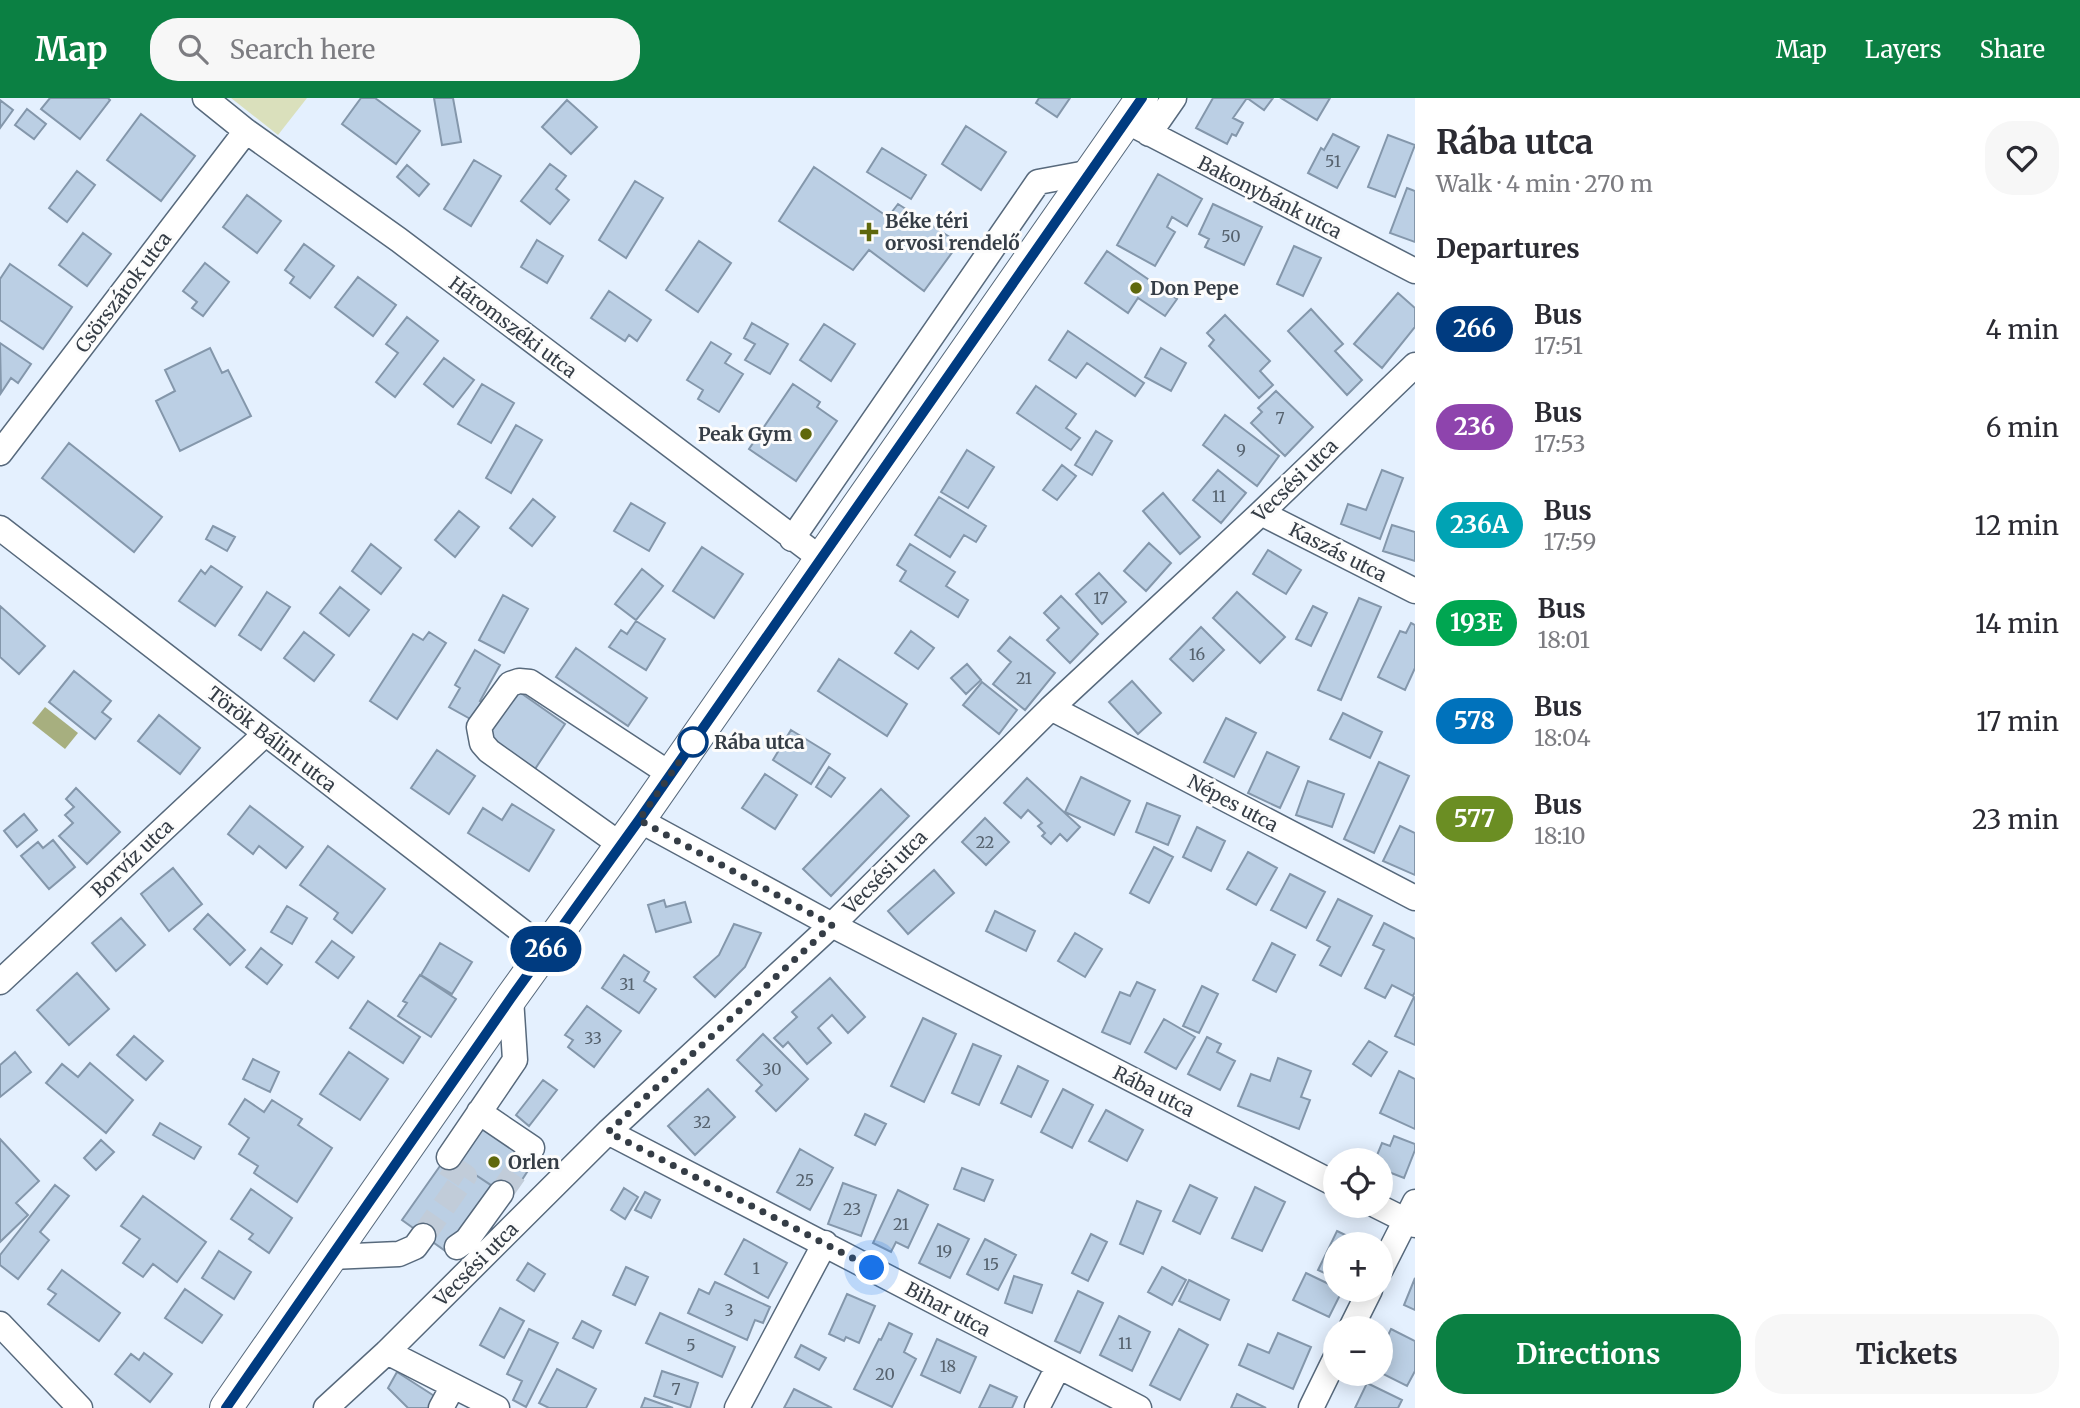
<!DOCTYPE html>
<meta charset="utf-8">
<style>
:root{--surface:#fff;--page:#f7f7f7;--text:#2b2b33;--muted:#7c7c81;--accent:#0b8043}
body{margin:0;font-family:Merriweather,serif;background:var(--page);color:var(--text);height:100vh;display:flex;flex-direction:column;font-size:26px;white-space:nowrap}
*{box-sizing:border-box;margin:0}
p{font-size:23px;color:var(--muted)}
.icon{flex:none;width:38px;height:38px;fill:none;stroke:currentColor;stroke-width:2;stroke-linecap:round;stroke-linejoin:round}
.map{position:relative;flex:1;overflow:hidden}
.panel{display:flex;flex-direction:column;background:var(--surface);width:665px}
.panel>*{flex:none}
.badge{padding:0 14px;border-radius:23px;font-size:24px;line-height:46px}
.buttons{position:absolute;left:1323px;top:1050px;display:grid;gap:14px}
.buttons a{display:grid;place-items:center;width:70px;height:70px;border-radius:50%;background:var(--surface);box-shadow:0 4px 18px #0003;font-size:35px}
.you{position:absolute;width:35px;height:35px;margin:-18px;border:5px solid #fff;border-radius:50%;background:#1a73e8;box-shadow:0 0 0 10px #1a73e833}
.map>.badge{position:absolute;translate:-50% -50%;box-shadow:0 0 0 4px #fff}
h2{padding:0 21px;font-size:26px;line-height:63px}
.round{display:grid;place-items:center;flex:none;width:74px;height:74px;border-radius:28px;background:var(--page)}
.headline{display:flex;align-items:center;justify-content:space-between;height:119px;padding:0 21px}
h1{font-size:33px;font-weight:700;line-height:52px}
.cta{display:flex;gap:14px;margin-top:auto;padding:14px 21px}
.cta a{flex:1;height:80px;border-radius:28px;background:var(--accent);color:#fff;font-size:28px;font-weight:700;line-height:80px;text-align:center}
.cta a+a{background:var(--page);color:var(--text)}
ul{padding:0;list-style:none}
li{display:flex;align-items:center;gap:21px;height:98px;padding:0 21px}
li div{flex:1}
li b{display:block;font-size:26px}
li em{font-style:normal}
li .badge{min-width:77px;font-weight:700;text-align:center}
header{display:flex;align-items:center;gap:42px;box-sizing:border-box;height:98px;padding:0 35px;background:var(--accent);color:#fff}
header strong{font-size:33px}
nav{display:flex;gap:38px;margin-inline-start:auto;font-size:24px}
.search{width:490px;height:63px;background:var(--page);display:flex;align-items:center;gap:18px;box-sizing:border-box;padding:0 24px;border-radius:28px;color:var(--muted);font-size:26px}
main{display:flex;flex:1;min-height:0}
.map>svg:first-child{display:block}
.green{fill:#dae0bc}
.water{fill:#a7af7f}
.building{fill:#bbcfe4;stroke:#8497ab;stroke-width:2}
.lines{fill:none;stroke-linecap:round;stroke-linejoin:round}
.minor-tunnel{stroke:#c1ccd9;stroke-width:24;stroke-dasharray:24 12;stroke-linecap:butt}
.minor-casing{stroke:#57697c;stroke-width:27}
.major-casing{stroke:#57697c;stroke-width:34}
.minor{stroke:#fff;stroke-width:24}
.major{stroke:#fff;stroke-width:32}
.line-casing{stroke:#fff;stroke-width:16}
.line{stroke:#003b80;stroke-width:10}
.walk{stroke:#353d46;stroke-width:7;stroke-dasharray:0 12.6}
.poi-dot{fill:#5f680c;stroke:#fcfcfc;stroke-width:2.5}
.stop-dot{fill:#fff;stroke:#003b80;stroke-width:3.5}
.labels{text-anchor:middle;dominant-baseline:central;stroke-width:6;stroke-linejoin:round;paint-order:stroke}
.number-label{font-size:16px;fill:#56626e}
.street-label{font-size:19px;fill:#353d46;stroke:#fcfcfc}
.poi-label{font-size:19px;font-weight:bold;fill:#353d46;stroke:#fcfcfc;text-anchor:start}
.stop-label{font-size:19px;font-weight:bold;fill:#353d46;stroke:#fcfcfc;text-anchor:start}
</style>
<header>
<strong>Map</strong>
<div class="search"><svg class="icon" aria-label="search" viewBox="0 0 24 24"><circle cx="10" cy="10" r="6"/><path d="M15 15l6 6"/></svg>Search here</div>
<nav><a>Map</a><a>Layers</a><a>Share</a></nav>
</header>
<main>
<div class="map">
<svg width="1415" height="1310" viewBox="0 0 1415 1310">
<rect width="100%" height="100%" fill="#e4f0fe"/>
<path class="green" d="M231,0H307L278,37Z"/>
<path class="water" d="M45,609L78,635L65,651L32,625Z"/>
<path class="building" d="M50,0H108L110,2L80,41L41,11Z
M361,0H375L420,33L396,66L342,26Z
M434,0H453L461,44L442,47Z
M1039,0H1070L1057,19L1036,5Z
M1213,0H1273L1264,12L1247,0L1233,20L1243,25L1236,38L1232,36L1227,46L1196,30Z
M1281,0H1330L1317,22Z
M0,2L13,12L0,30Z
M567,2L597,29L571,56L542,29Z
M27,11L46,26L34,41L15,27Z
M141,16L195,58L161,103L107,62Z
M966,28L1006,54L981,92L942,66Z
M1333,36L1359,49L1337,90L1308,75L1321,50L1324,52Z
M1388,37L1415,47L1395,99L1368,89Z
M882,50L926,77L911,101L867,74Z
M474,62L501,78L471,128L444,111Z
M550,66L566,78L556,91L569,102L550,126L521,103Z
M407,67L429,86L419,98L397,79Z
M814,69L888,119L898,106L959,145L924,193L869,152L853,172L779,123Z
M77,73L95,87L67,124L49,110Z
M1158,76L1202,101L1187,128L1172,119L1167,129L1175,134L1155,168L1117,147Z
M635,83L663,100L626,160L599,142Z
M1407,90L1415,93V144L1390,135Z
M247,97L281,123L257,155L223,129Z
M1213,106L1262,129L1244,167L1205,149L1209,141L1199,136Z
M83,135L111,156L87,188L59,167Z
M537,142L563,158L547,185L521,169Z
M699,143L731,165L698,214L666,192Z
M304,146L334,168L310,200L290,185L294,179L285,172Z
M1294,148L1321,160L1303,198L1277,186Z
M1107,153L1177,201L1165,218L1138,200L1128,215L1085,185Z
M205,165L229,184L203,218L192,210L197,204L183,193Z
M10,166L72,209L43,251L0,222V181Z
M358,179L396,207L373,238L335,209Z
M609,193L651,222L637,243L629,237L625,243L591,220Z
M1398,195L1415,210V229L1382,270L1354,246Z
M1311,211L1343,246L1335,253L1362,282L1347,297L1288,233Z
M1225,217L1270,263L1260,273L1273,287L1259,300L1209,248L1214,242L1207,235Z
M407,219L438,243L395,299L376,284L398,255L386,246Z
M752,225L788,246L770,276L745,262L755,246L744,240Z
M824,226L855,246L831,283L800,262Z
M1068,233L1144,285L1135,298L1087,265L1076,280L1049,262Z
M711,244L731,256L725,265L743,276L719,314L698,301L703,292L687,282Z
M0,245L31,266L18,285L11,280L1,295Z
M210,250L222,275L228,272L251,318L180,353L156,303L175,293L165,272Z
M1161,250L1186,265L1171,293L1145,279Z
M444,260L474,282L453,309L424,286Z
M482,286L514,305L491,345L458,326Z
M793,286L820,304L817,309L837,323L796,383L749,351Z
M1036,288L1076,316L1066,330L1080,340L1071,352L1017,315Z
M1276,293L1313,329L1285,358L1251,325L1262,314L1258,310Z
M1225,317L1279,358L1257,388L1203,347Z
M516,327L542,342L511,395L486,380Z
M1096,333L1112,343L1092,377L1075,367Z
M69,345L162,419L134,454L42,380Z
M967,352L994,369L968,410L941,394Z
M1062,367L1076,378L1057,402L1043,392Z
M1218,372L1246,395L1221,425L1193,402Z
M1382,372L1403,380L1380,441L1341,426L1348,406L1366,412Z
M1163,395L1200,439L1180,456L1143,413Z
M939,399L986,428L976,444L964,437L950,459L915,437Z
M533,401L555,419L532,448L510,430Z
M631,405L665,425L649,453L614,433Z
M459,413L479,429L455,459L435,442Z
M1392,427L1415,434V463L1383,453Z
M213,428L235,439L227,453L206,441Z
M1149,445L1171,465L1146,493L1124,473Z
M371,446L401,470L381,496L352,473Z
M910,446L955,474L946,488L968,502L958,519L900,483L906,473L897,467Z
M702,449L743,476L714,520L673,493Z
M1268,452L1301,472L1286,496L1253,476Z
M211,468L242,489L215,528L179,503L201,472L205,476Z
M642,471L663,488L636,522L615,506Z
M1099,475L1126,504L1102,526L1076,496Z
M340,489L369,512L349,538L320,515Z
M267,494L290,509L261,552L239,537Z
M1237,494L1285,539L1260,565L1213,520Z
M503,497L528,511L504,555L479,542Z
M1061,498L1098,536L1070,565L1047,542L1059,530L1044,515Z
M1359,500L1381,509L1341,602L1318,592Z
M0,508L45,548L19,576L0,559Z
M1313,508L1327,515L1311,548L1296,541Z
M636,523L665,541L646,572L609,549L621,532L627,536Z
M1411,525L1415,527V570L1405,592L1378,579L1400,533L1406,535Z
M1201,529L1224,552L1193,583L1170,561Z
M911,533L934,550L918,571L895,555Z
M304,534L334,557L314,583L284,560Z
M429,534L446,545L397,621L370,603L413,536L423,542Z
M1010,539L1055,575L1025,612L993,586L1011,564L998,553Z
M576,550L647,600L628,628L556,579Z
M475,552L500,567L480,603L484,605L474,623L449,609L460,590L455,587Z
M839,561L907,606L887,638L818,593Z
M967,566L981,582L966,596L951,580Z
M74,573L111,603L102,614L111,621L95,641L49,604Z
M1132,583L1161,615L1138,636L1109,604Z
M982,584L1017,612L999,636L963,607Z
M518,593L565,626L533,674L485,642Z
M1343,615L1382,634L1370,660L1330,641Z
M159,617L200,650L180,676L138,643Z
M1226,620L1256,635L1234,679L1204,664Z
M791,632L830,656L811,686L773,662Z
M437,652L475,678L449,716L411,690Z
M1267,654L1299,669L1280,710L1248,695Z
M1379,664L1409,678L1374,755L1344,741Z
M829,669L845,680L831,699L816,689Z
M765,676L797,697L775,731L742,710Z
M1081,679L1130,703L1114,737L1065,714Z
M1027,680L1080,729L1067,743L1060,736L1051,746L1042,738L1045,735L1038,728L1042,725L1028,712L1021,720L1004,705Z
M1308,683L1344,696L1332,729L1296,717Z
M76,690L120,734L87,766L59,738L73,725L65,717L74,709L66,701Z
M881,691L909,718L831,798L803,771Z
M1147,705L1180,718L1168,747L1136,734Z
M512,706L554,732L529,773L468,735L483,710L502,722Z
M250,708L303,749L286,770L259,748L253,756L228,736Z
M24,716L37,732L17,749L4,733Z
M985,720L1009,744L986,767L962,744Z
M1400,728L1415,735V777L1383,763Z
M1197,729L1225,743L1211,773L1183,759Z
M53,742L75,769L49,791L21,758L38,744L43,750Z
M328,748L385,791L352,835L334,821L338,815L300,787Z
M1154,749L1173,759L1149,805L1130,795Z
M1248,754L1277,770L1256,807L1227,791Z
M173,770L202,806L169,833L141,796Z
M934,772L954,795L908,836L888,813Z
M1290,776L1325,794L1306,830L1271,812Z
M1338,801L1372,818L1341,878L1320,867L1330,849L1317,842Z
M664,802L666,809L685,804L691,824L656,834L648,807Z
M287,808L307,820L292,846L271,834Z
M995,813L1035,833L1026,853L986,833Z
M208,816L245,852L230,867L194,831Z
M121,820L145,847L116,873L92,845Z
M1384,825L1415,841V894L1413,898L1392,887L1385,900L1365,890L1384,852L1373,847Z
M734,826L761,835L745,869L715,899L694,879L719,857Z
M1075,835L1102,851L1085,879L1058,863Z
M332,843L354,859L338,880L316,864Z
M440,845L472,864L452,896L421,877Z
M1272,845L1295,857L1276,894L1253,882Z
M261,850L282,867L267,886L246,869Z
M624,857L649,874L644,883L656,891L639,915L602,890Z
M77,875L109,911L69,947L37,912Z
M420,877L456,901L431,939L398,918L407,905L403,903Z
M830,880L865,919L848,935L832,917L818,930L831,945L807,966L788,944L783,949L774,940L797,919L792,914Z
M1137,884L1155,892L1130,946L1102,934L1120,894L1130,898Z
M1202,888L1218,896L1199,935L1183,928Z
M1414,899L1415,900V947L1395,938Z
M368,903L420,939L403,965L350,930Z
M587,908L621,933L594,969L568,949L573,942L565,937Z
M923,920L956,936L924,1004L891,988Z
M1164,921L1195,939L1176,971L1145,954Z
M763,936L808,981L776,1013L756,993L762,987L737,962Z
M134,938L163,963L146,982L117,957Z
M1207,939L1221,946L1217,954L1235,963L1220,992L1188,976Z
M1369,943L1387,954L1371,978L1353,966Z
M973,946L1001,958L979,1007L952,995Z
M15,954L31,974L0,999V967Z
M349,954L388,981L360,1022L320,996Z
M1278,960L1311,973L1301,999L1310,1002L1299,1031L1238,1008L1251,976L1270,983Z
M253,961L279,974L270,994L243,981Z
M90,965L133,1002L106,1035L46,985L62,966L78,979Z
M1018,968L1048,983L1031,1019L1001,1005Z
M1399,973L1415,981V1031L1380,1015Z
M543,982L557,992L529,1028L516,1017Z
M708,991L735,1019L695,1057L668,1028Z
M1063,991L1093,1007L1072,1050L1041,1034Z
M245,1001L264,1014L272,1002L302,1021L298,1027L332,1050L297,1104L254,1075L258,1068L239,1056L249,1040L229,1026Z
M1106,1012L1143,1032L1127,1063L1089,1043Z
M865,1016L886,1026L875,1047L855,1037Z
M160,1025L201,1049L194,1061L153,1037Z
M479,1028L533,1065L510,1100L455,1063Z
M1394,1038L1415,1046V1052L1404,1080L1381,1071V1062H1375L1382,1045L1390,1048Z
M0,1041L39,1083L16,1105L28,1117L0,1144Z
M101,1042L114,1054L96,1072L84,1060Z
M800,1051L833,1070L810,1112L777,1094Z
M447,1058L497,1091L451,1157L402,1122Z
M962,1070L993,1082L984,1103L954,1091Z
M843,1085L876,1097L861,1138L828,1126Z
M55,1087L69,1098L40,1134L49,1142L18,1181L0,1167V1157Z
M1190,1087L1217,1100L1200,1136L1173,1123Z
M1255,1089L1285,1104L1262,1153L1232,1140Z
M624,1090L638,1099L625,1121L611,1112Z
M251,1091L292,1120L269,1155L249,1141L253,1136L231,1121Z
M898,1092L928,1107L908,1150L896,1144L891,1154L873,1145Z
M645,1094L660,1102L651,1120L635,1112Z
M143,1098L206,1144L177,1184L153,1166L143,1179L123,1165L140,1141L121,1128Z
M1137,1103L1161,1113L1143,1156L1120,1146Z
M938,1126L969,1141L950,1180L919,1165Z
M1337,1133L1364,1146H1335V1180L1318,1172Z
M1091,1136L1107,1144L1088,1183L1072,1175Z
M744,1141L787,1165L768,1200L725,1176Z
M985,1141L1016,1157L998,1192L967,1176Z
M219,1153L251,1174L234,1201L202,1180Z
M528,1165L545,1176L534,1193L517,1182Z
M626,1169L648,1179L635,1207L613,1197Z
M1162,1169L1186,1182L1172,1207L1148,1194Z
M62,1172L120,1215L99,1243L48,1206L56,1196L48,1191Z
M1306,1175L1335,1189V1192L1342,1193L1329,1219L1293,1202Z
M1014,1178L1042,1187L1032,1215L1005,1205Z
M1415,1180V1212L1404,1207Z
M1189,1182L1229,1202L1220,1222L1179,1203Z
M715,1184L770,1209L763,1225L755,1222L747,1242L688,1215L699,1191L709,1196Z
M185,1191L222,1217L202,1245L165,1220Z
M1078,1193L1103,1205L1080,1255L1055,1243Z
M847,1196L875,1208L859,1245L846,1239L844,1243L829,1236Z
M500,1210L524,1223L504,1260L480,1247Z
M660,1215L735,1249L722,1279L646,1245Z
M1119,1218L1150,1234L1132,1273L1100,1257Z
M582,1223L601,1233L593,1250L573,1240Z
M889,1225L912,1236L904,1254L916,1261L892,1309L854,1291L879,1241L881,1242Z
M529,1231L558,1245L526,1309L513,1302L522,1283L507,1276Z
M1179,1231L1208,1247L1180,1302L1150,1287Z
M1391,1231L1415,1243V1273L1407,1288L1381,1275V1252Z
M1278,1235L1311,1249L1293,1291L1239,1267L1248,1246L1269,1255Z
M937,1241L976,1259L960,1295L921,1277Z
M801,1247L826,1260L819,1272L795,1259Z
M144,1255L172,1276L150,1304L115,1276L131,1256L139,1262Z
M557,1271L596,1291L586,1310H549L539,1305Z
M662,1273L698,1285L690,1310L654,1298Z
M397,1274L439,1301L434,1310H408L388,1290Z
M1367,1285L1402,1302L1398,1310H1355Z
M990,1287L1017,1299L1012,1310H979Z
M794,1291L832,1310H784Z
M1237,1296L1266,1310H1231Z
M645,1300L673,1310H641Z"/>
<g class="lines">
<path class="minor-tunnel" d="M501,1095L526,1059
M423,1138L465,1078L445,1065L449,1059"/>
<g class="minor-casing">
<path id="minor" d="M205,0L246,33L399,142L820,460
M1126,23L1415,173
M1149,36L1174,0
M0,355L246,33
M1261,415L1415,493
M0,430L546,852
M792,441L1038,84L1092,74
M1051,610L1415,800
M639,722L832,827L1335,1086
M621,747L489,653L482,645L479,629L510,586L519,583L530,584L670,676
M0,884L265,636
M479,1014L532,1050L526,1059
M608,1034L1139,1310
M449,1059L515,962L511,900
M1377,1108L1415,1127
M457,1149L467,1142L501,1095
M331,1159L399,1156L415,1149L423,1138
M1381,1171L1415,1104
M0,1226L80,1310
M1351,1230L1370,1192
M387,1254L497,1310
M326,1310L387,1254L608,1034L832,827L1051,610L1261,415L1415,267
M441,1310L453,1288
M737,1310L825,1145
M1037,1310L1058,1269
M1311,1310L1335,1261"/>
</g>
<g class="major-casing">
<path id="major" d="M226,1310L511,900L639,722L1142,0"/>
</g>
<use href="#minor" class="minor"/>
<use href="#major" class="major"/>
</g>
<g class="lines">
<g class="line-casing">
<path id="line" d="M226,1310L511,900L639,722L1142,0"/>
</g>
<use href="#line" class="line"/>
<path class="walk" d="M693,644L639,722L832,827L608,1034L872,1170"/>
</g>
<g class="poi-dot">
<path d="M865.5 123.5h7v7h7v7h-7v7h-7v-7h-7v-7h7z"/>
<circle cx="1136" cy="190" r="7"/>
<circle cx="806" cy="336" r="7"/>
<circle cx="494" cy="1064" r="7"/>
</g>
<circle class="stop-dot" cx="693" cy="644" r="14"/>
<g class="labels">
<g class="number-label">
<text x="1333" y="63">51</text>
<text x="1231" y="138">50</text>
<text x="1280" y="320">7</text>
<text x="1241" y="352">9</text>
<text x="1219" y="398">11</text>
<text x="1101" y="500">17</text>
<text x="1197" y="556">16</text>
<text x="1024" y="580">21</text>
<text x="985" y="744">22</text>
<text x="627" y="886">31</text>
<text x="593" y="940">33</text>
<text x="772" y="971">30</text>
<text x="702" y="1024">32</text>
<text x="805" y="1082">25</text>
<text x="852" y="1111">23</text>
<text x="901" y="1126">21</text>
<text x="944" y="1153">19</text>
<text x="991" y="1166">15</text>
<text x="756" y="1170">1</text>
<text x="729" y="1212">3</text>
<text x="1125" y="1245">11</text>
<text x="691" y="1247">5</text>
<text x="948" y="1268">18</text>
<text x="885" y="1276">20</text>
<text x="676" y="1291">7</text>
</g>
<g class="street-label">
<text transform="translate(1270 99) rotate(27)">Bakonybánk utca</text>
<text transform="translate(123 194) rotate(-53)">Csörszárok utca</text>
<text transform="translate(513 229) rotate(37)">Háromszéki utca</text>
<text transform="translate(1295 382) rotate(-44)">Vecsési utca</text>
<text transform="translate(1338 454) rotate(27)">Kaszás utca</text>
<text transform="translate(272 641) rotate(38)">Török Bálint utca</text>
<text transform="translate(1233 705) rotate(28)">Népes utca</text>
<text transform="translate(132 760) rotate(-43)">Borvíz utca</text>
<text transform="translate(885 774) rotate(-45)">Vecsési utca</text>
<text transform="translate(1154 993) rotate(27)">Rába utca</text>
<text transform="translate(476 1166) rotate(-45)">Vecsési utca</text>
<text transform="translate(948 1211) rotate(28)">Bihar utca</text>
</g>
<g class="poi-label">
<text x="885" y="123">Béke téri<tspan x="885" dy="22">orvosi rendelő</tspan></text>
<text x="1150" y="190">Don Pepe</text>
<text x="792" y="336" text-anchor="end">Peak Gym</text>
<text x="508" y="1064">Orlen</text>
</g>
<g class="stop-label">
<text x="714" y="644">Rába utca</text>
</g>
</g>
</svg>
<div class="buttons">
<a><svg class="icon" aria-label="locate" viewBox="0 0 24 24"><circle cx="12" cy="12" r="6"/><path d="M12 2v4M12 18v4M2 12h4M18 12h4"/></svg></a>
<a>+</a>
<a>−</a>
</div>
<div class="you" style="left:872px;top:1170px"></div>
<b class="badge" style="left:546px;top:851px;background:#003b80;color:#fff">266</b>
</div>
<section class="panel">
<div class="headline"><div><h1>Rába utca</h1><p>Walk · 4 min · 270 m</p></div><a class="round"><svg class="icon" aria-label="heart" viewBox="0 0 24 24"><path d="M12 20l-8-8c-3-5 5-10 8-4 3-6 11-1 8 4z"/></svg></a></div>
<h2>Departures</h2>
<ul>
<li><span class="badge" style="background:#003b80;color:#fff">266</span><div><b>Bus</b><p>17:51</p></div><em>4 min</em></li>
<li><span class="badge" style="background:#8e44ad;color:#fff">236</span><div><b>Bus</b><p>17:53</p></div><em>6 min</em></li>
<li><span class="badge" style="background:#00a3b4;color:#fff">236A</span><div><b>Bus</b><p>17:59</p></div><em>12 min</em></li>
<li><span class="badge" style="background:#00a651;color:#fff">193E</span><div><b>Bus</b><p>18:01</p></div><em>14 min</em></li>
<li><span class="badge" style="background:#0072bc;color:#fff">578</span><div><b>Bus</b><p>18:04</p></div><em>17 min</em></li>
<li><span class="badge" style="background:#6b8e23;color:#fff">577</span><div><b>Bus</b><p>18:10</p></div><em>23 min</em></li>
</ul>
<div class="cta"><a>Directions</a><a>Tickets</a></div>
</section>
</main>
